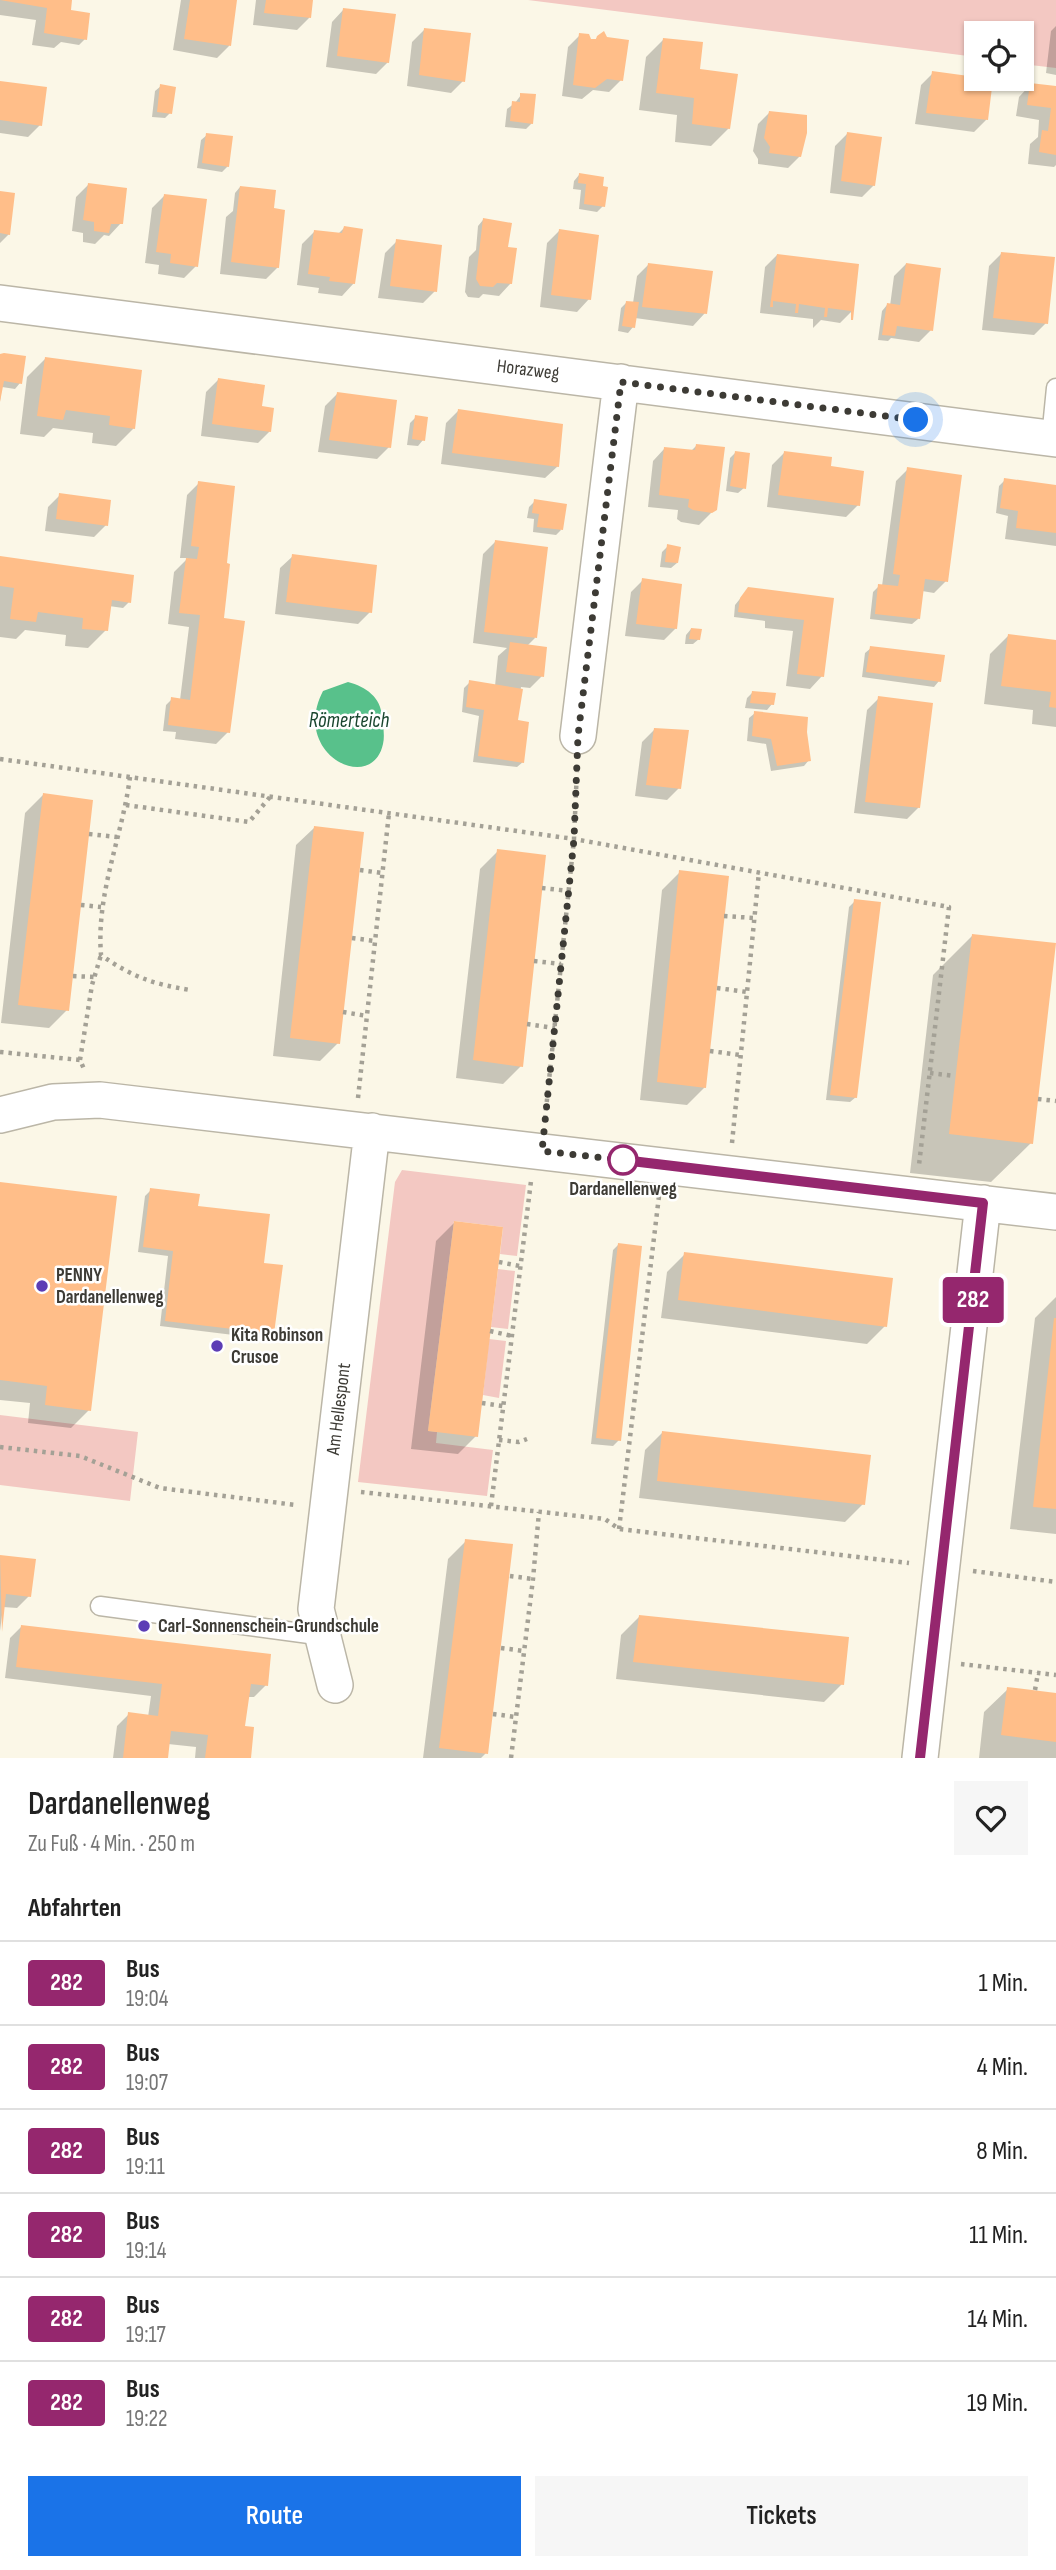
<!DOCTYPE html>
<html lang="de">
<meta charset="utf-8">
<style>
:root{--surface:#fff;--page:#f6f6f6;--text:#222;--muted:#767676;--line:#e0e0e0;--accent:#1a73e8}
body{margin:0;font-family:"Sofia Sans Condensed",sans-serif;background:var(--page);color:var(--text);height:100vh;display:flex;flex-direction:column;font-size:26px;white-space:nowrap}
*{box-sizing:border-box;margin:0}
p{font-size:23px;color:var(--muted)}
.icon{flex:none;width:38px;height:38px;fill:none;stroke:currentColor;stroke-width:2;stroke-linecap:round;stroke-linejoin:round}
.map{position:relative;height:1758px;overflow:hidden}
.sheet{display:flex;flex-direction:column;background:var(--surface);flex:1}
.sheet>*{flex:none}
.badge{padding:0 14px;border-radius:5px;font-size:24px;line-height:46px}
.controls{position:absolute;left:964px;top:21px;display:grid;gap:14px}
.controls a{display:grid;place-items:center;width:70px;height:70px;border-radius:0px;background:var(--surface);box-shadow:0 2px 5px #0004;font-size:35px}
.you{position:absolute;width:35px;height:35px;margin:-18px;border:5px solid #fff;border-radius:50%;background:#1a73e8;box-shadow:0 0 0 10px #1a73e833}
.map>.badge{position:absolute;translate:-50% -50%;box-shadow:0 0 0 4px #fff}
h2{padding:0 28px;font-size:26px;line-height:63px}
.round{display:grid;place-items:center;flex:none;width:74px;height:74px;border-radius:0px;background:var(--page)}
.head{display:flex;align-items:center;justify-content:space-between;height:119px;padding:0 28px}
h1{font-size:33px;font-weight:600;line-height:52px}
.primary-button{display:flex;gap:14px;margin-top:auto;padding:14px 28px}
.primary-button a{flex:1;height:80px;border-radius:0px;background:var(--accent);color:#fff;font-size:28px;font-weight:600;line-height:80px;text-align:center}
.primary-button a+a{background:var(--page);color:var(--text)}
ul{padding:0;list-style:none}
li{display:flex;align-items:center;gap:21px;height:84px;padding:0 28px;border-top:2px solid var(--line)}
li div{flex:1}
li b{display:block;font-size:26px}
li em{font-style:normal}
li .badge{min-width:77px;font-weight:700;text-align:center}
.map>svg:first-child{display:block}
.green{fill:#f3c8c2}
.water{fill:#58c18b}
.shadow{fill:#0003}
.building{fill:#ffbe89}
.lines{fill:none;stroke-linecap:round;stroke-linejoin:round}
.lane-casing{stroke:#bbb6a7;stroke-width:21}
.street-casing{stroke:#bbb6a7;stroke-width:38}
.path{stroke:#a4a196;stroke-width:4.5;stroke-dasharray:3.5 5;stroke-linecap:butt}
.lane{stroke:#fff;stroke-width:18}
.street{stroke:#fff;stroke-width:35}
.line-casing{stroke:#fff;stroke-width:16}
.line{stroke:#95276e;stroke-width:10}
.walk{stroke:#3d3b35;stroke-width:7;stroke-dasharray:0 12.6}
.stop-dot{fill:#fff;stroke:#95276e;stroke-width:3.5}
.poi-dot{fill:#5c3db5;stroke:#fff;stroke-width:2.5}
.labels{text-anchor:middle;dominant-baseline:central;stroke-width:5;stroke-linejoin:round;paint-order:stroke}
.street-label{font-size:19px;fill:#3d3b35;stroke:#fff}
.stop-label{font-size:19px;font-weight:bold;fill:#3d3b35;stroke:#fff}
.poi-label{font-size:19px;font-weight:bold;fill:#3d3b35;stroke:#fff;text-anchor:start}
.water-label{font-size:21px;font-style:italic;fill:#1a462f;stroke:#fff}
</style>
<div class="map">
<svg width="1056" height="1758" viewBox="0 0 1056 1758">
<rect width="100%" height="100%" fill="#fbf7e7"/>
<path class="green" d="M528,0H1056V68L1022,64V33H976V57Z
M402,1170L526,1185L517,1256L500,1254L503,1227L454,1221L428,1431L437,1432L436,1443L493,1450L487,1496L358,1482L395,1182Z
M498,1269L515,1271L508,1329L491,1327Z
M489,1339L506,1341L499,1398L483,1395Z
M0,1415L138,1432L130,1501L0,1485Z"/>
<path class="water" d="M348,682C366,687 381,697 382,717C383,725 385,736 383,744C372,795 290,754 323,691Z"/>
<path class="shadow" d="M0,0H71L69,12L85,39L79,45L61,42L54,48L32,45L36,20L0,15Z
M181,0H235L229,46L217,58L173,50Z
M256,0H311L309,18L297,30L253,25Z
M344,9L388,62L376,74L326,67L332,22Z
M1056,26V75L1046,73L1051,31Z
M424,30L463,81L451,93L407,86L412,42Z
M580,35L590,40L594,41L598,37L621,80L609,92L593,90L582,99L562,96L568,47Z
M664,39L698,71L729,128L711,146L675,142L677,115L639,110L646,57Z
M933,73L991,80L986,120L974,132L915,124L921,85Z
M0,83L40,125L28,137L0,133Z
M1031,84L1056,88V165L1054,167L1028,164L1030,144L1038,137L1039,120L1016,116L1019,97Z
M161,86L170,113L165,118L152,117L155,91Z
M521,95L532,123L526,129L505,127L507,109L515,103Z
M770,112L800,156L788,168L758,164V159L753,151L758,124Z
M847,134L874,185L862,197L830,193L835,146Z
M207,135L228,166L222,172L197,168L201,140Z
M579,175L603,206L597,212L579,209L581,190L573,189L574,181Z
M88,185L121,223L109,236L104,235L95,244L83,242V233L72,231L76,197Z
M240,187L272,207L278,267L266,279L220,274L226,217L233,211L235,193Z
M0,193L9,234L0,243Z
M164,196L196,266L184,278L158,274L159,265L145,263L152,208Z
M483,220L506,248L511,283L499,296L483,294L479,298L468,297L465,292L469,257L476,250L478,226Z
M344,228L354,283L342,296L318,293L319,288L297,285L302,244L314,232L338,234Z
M559,231L589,299L577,312L540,307L547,243Z
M397,241L435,291L423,303L378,298L385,253Z
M1001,254L1046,323L1034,335L982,330L989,266Z
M777,255L852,311L840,323L821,320L813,328V319L760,313L765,267Z
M649,264L705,313L693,326L635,318L633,327L628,333L618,331L621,308L626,303H633L637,276Z
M906,264L931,330L919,342L891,338L888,341L878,340L882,311L887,305L890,306L894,276Z
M0,356L20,383L15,389L2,387L0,401Z
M45,359L134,428L116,446L92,443L93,433L53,428L44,437L20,434L27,377Z
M218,380L260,407L270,431L258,443L201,436L206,392Z
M337,394L389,447L377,459L318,452L325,406Z
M458,411L558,466L545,478L441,464L446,423Z
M416,417L423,440L418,446L407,445L410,423Z
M697,445L715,509L699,525L681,522L677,519L678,510L648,507L653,461L665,448L691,451Z
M735,453L744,488L738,493L726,491L730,458Z
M784,453L829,468L858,505L846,517L767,507L772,465Z
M908,469L946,581L934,593L922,591L918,619L912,624L870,619L873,592L879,586H882L896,481Z
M1005,480L1056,487V546L1005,539L1008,516L996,513L999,486Z
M199,483L225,565L222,620L228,732L216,744L175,739L176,732L163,731L166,705L172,699L180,700L189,627L168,624L174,572L188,558H180L187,495Z
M60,495L106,525L94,537L45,531L48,507Z
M535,501L561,530L556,535L533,532L534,519L527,518L529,507Z
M495,542L535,638L527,646L542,676L530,688L521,687L516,722L523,762L517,767L473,762L479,716L462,712L464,688L470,682L495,686L498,656L507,648L473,643L483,554Z
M668,546L677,563L671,568L660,567L662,552Z
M293,556L370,612L358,624L275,614L280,568Z
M0,558L129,602L123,608L109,606L106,630L88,648L65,646L66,635L25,630L16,639L0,637Z
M643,580L676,628L664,640L625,636L631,592Z
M743,595L832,599L822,676L810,689L786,686L793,631L765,628V621L734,617L735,605Z
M691,629L699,639L693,644H685L686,635Z
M1008,636L1056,642V727L1032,724L1033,710L984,704L990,654Z
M871,648L939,681L934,687L862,677L865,653Z
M752,693L772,704L767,710L745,708L747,698Z
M879,698L919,807L907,819L854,813L867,710Z
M755,713L805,732L809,760L804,766L771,771L766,744L747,741L749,718Z
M654,730L679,788L667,800L635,796L642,742Z
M43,795L67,1010L49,1028L1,1023L25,813Z
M314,828L338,1043L320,1061L273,1056L296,845Z
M498,851L521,1066L503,1084L456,1078L480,869Z
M680,872L705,1087L687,1105L640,1100L662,890Z
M855,901L856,1097L850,1102L826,1100L849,907Z
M972,936L1031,1143L991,1182L910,1173L933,975Z
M0,1184L89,1410L71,1428L28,1423L30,1403L0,1400Z
M151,1190L196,1207L273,1333L267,1339L160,1326L168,1256L138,1252L145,1196Z
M454,1223L476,1436L458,1454L411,1449L436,1241Z
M618,1245L619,1440L613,1446L591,1444L613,1250Z
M685,1254L885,1326L867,1344L661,1318L667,1272Z
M1056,1297V1534L1010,1529L1035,1318Z
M663,1432L863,1504L845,1522L639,1498L645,1450Z
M466,1541L486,1753L481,1758H423L448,1559Z
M0,1556L34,1560L29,1596L17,1608L3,1607L0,1631Z
M639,1617L842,1684L824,1702L616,1679L621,1635Z
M22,1626L266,1685L254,1697H247L244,1728L252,1729L249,1758H195L196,1747L168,1744L166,1758H113L117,1726L129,1714L148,1717L151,1696L5,1678L10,1638Z
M1008,1689L1056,1695V1758H979L984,1712Z"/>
<path class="building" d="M0,0H72L71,10L90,13L87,40L44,33L47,8Z
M190,0H237L231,46L184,39Z
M266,0H313L311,18L264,13Z
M343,8L396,14L389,63L337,56Z
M424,28L471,33L465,82L419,75Z
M604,31L607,37L629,40L623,81L607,79L595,88L573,85L579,33L589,34L591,39H596L597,36Z
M663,38L703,42L700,69L738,74L730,129L692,124L694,98L656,93Z
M932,71L976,77V79H993L988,120L926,113Z
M0,81L47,87L42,126L0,120Z
M1030,83L1056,86V155L1039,152L1042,130L1048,131L1051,108L1027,105Z
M160,84L176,87L172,114L157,112Z
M520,93L536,94L533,124L510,121L512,101L520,102Z
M769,111L807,115V133L801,157L769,153L770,147L764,138Z
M847,132L882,137L875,186L841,181Z
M206,133L233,136L229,167L202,163Z
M579,173L604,177L603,186L608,187L605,207L584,204L586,184L578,183Z
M88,183L127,188L123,224H111L109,233L94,231V222L83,220Z
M240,186L276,190L274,208L285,210L279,268L231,262Z
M0,191L15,193L10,235L0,233Z
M164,194L207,199L198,267L170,263L171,254L156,252Z
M483,218L512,223L508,247L517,248L512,284L497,283L493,287L480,286L476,279Z
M344,226L363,229L355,284L329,281L330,277L308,274L314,230L342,233Z
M559,229L599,235L591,300L551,295Z
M396,239L442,245L437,292L390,286Z
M1001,252L1055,257L1048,324L993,318Z
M777,254L859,264L853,320H851V311L828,308L827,317H824L825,308L799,304L798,313H795L796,304L773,301V307H770Z
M648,263L713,271L707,314L642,307Z
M906,263L941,268L933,331L897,326L895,336L882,335L887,303L900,305Z
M626,301L639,302L635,328L622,326Z
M4,353L26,356L22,384L4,381L0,402V354Z
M45,357L142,370L135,429L109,425L110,416L66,410L63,420L37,416Z
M218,378L265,385L262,406L274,408L271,432L212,424Z
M337,392L397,400L391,448L329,440Z
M458,409L563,424L559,467L452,453Z
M415,415L428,417L425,441L412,439Z
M696,444L725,447L718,502L717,510L712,513L693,510L688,507L689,499L659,495L664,447L695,450Z
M735,451L750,453L746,489L730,486Z
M784,451L832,457L831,466L864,471L860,506L778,495Z
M907,467L962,475L948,582L925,579L920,619L875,614L878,584L898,586L900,575L893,574Z
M1004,478L1056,485V533L1016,528L1018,511L1000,508Z
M198,481L235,486L227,563L230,564L224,618L245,621L230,733L168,725L171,697L190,700L200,615L179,613L186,558L197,559L199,547L191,546Z
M59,493L111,500L108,526L56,519Z
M534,499L567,504L563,530L537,527L539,514L532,513Z
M495,540L548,547L537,638L484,632Z
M667,544L681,547L678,563L665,562Z
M292,554L377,565L372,613L286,602Z
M0,556L134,575L131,603L112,600L108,631L82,629L83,618L38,612L36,622L10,619L14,588L0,586Z
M642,578L682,584L677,629L636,624Z
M748,587L834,598L824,677L797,674L804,620L738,612L740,598Z
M691,628L702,629L700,640L689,639Z
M1008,634L1056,640V708L1049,707L1051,692L1001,686Z
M510,642L547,647L544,677L506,672Z
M870,646L945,655L941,682L866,672Z
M469,680L523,689L518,720L529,722L524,763L478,756L484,710L466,707Z
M752,691L776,693L774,705L750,703Z
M878,696L933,703L920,808L865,802Z
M754,711L808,717L807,732L811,761L777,766L771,739L752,736Z
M654,728L689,730L681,789L646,785Z
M43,793L93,800L69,1011L18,1005Z
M314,826L364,832L340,1044L290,1038Z
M497,849L546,855L523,1067L473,1060Z
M679,870L729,876L706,1088L657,1082Z
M854,899L881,902L857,1098L830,1095Z
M972,934L1056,943L1033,1144L949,1134Z
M0,1182L117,1196L91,1411L45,1405L47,1386L0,1380Z
M150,1188L200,1194L198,1206L270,1214L264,1263L283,1265L274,1334L165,1321L173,1251L143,1247Z
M454,1221L503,1227L478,1437L428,1431Z
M618,1243L642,1246L621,1441L596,1438Z
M684,1252L893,1278L887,1327L678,1300Z
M1054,1318H1056V1509L1033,1507Z
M662,1431L871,1455L865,1505L657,1481Z
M465,1539L513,1544L488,1754L439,1748Z
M0,1555L36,1559L31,1597L6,1594L2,1632Z
M639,1615L849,1637L844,1685L633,1662Z
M21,1625L271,1654L268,1686L251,1684L245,1726L254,1727L251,1758H205L208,1735L171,1731L168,1758H123L128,1712L158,1716L162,1684L16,1667Z
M1007,1687L1056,1693V1742L1001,1735Z"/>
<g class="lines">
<g class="lane-casing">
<path id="lane" d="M1051,438L1056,388
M100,1606L324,1636"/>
</g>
<g class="street-casing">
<path id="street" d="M0,303L1056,439
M578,736L621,382
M0,1115L53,1102L100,1100L1056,1212
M335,1685L316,1609L372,1131
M920,1758L983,1203"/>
</g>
<path class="path" d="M0,759L574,839L949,907L919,1165
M130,777C122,838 96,893 101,955C132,977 153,984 190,990
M126,805L249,822L270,797
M89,834L117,837
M360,870L382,873
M542,888L569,891
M81,905L101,907
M724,916L754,918
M352,938L375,941
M534,961L561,964
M73,976L94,977
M717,988L747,992
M343,1012L367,1016
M527,1024L555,1028
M710,1051L740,1055
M0,1052L80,1060L84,1069
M80,1060L92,985L101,955
M930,1073L955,1076
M358,1098L389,813
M1038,1099L1056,1101
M545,1119L574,839L577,769
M732,1143L759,872
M499,1262L520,1266
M490,1331L512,1336
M482,1403L503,1406
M499,1440L519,1442L527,1439
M0,1447L80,1456L160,1488L296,1505
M361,1492L605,1519L619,1529L909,1563
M491,1506L531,1181
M619,1529L659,1196
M973,1571L1056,1582
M510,1576L533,1579
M501,1648L524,1651
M961,1664L1056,1675
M1035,1690L1038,1673
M493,1714L516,1717
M511,1758L533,1579L539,1512"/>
<use href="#lane" class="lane"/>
<use href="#street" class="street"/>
</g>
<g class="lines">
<g class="line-casing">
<path id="line" d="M623,1160L983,1203L920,1758"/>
</g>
<use href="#line" class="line"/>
<path class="walk" d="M623,1160L542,1151L574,839L578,736L621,382L916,420"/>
</g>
<circle class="stop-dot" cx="623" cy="1160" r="14"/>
<g class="poi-dot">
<circle cx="42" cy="1286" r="7"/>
<circle cx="217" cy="1346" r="7"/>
<circle cx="144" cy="1626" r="7"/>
</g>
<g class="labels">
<g class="street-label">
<text transform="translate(528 370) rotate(7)">Horazweg</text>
<text transform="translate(339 1409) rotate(-83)">Am Hellespont</text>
</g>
<g class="stop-label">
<text x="623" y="1189">Dardanellenweg</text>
</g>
<g class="poi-label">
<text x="56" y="1275">PENNY<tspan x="56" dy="22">Dardanellenweg</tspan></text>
<text x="231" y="1335">Kita Robinson<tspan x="231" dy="22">Crusoe</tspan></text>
<text x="158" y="1626">Carl-Sonnenschein-Grundschule</text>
</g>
<g class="water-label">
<text x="349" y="720">Römerteich</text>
</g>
</g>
</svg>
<div class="controls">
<a><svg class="icon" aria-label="locate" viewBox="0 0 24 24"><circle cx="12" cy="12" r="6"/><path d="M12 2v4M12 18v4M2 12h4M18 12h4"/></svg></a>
</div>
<div class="you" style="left:916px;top:420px"></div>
<b class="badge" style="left:973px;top:1300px;background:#95276e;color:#fff">282</b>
</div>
<section class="sheet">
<div class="head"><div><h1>Dardanellenweg</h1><p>Zu Fuß · 4 Min. · 250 m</p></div><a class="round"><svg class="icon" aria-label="heart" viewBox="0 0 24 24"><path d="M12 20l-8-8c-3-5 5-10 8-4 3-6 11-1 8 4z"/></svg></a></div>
<h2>Abfahrten</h2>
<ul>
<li><span class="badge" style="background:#95276e;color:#fff">282</span><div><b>Bus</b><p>19:04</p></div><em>1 Min.</em></li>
<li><span class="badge" style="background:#95276e;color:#fff">282</span><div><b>Bus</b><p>19:07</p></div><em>4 Min.</em></li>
<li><span class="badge" style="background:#95276e;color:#fff">282</span><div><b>Bus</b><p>19:11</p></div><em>8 Min.</em></li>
<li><span class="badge" style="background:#95276e;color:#fff">282</span><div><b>Bus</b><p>19:14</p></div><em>11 Min.</em></li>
<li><span class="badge" style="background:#95276e;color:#fff">282</span><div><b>Bus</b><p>19:17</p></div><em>14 Min.</em></li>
<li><span class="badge" style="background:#95276e;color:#fff">282</span><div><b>Bus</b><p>19:22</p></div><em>19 Min.</em></li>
</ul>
<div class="primary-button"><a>Route</a><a>Tickets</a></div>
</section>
